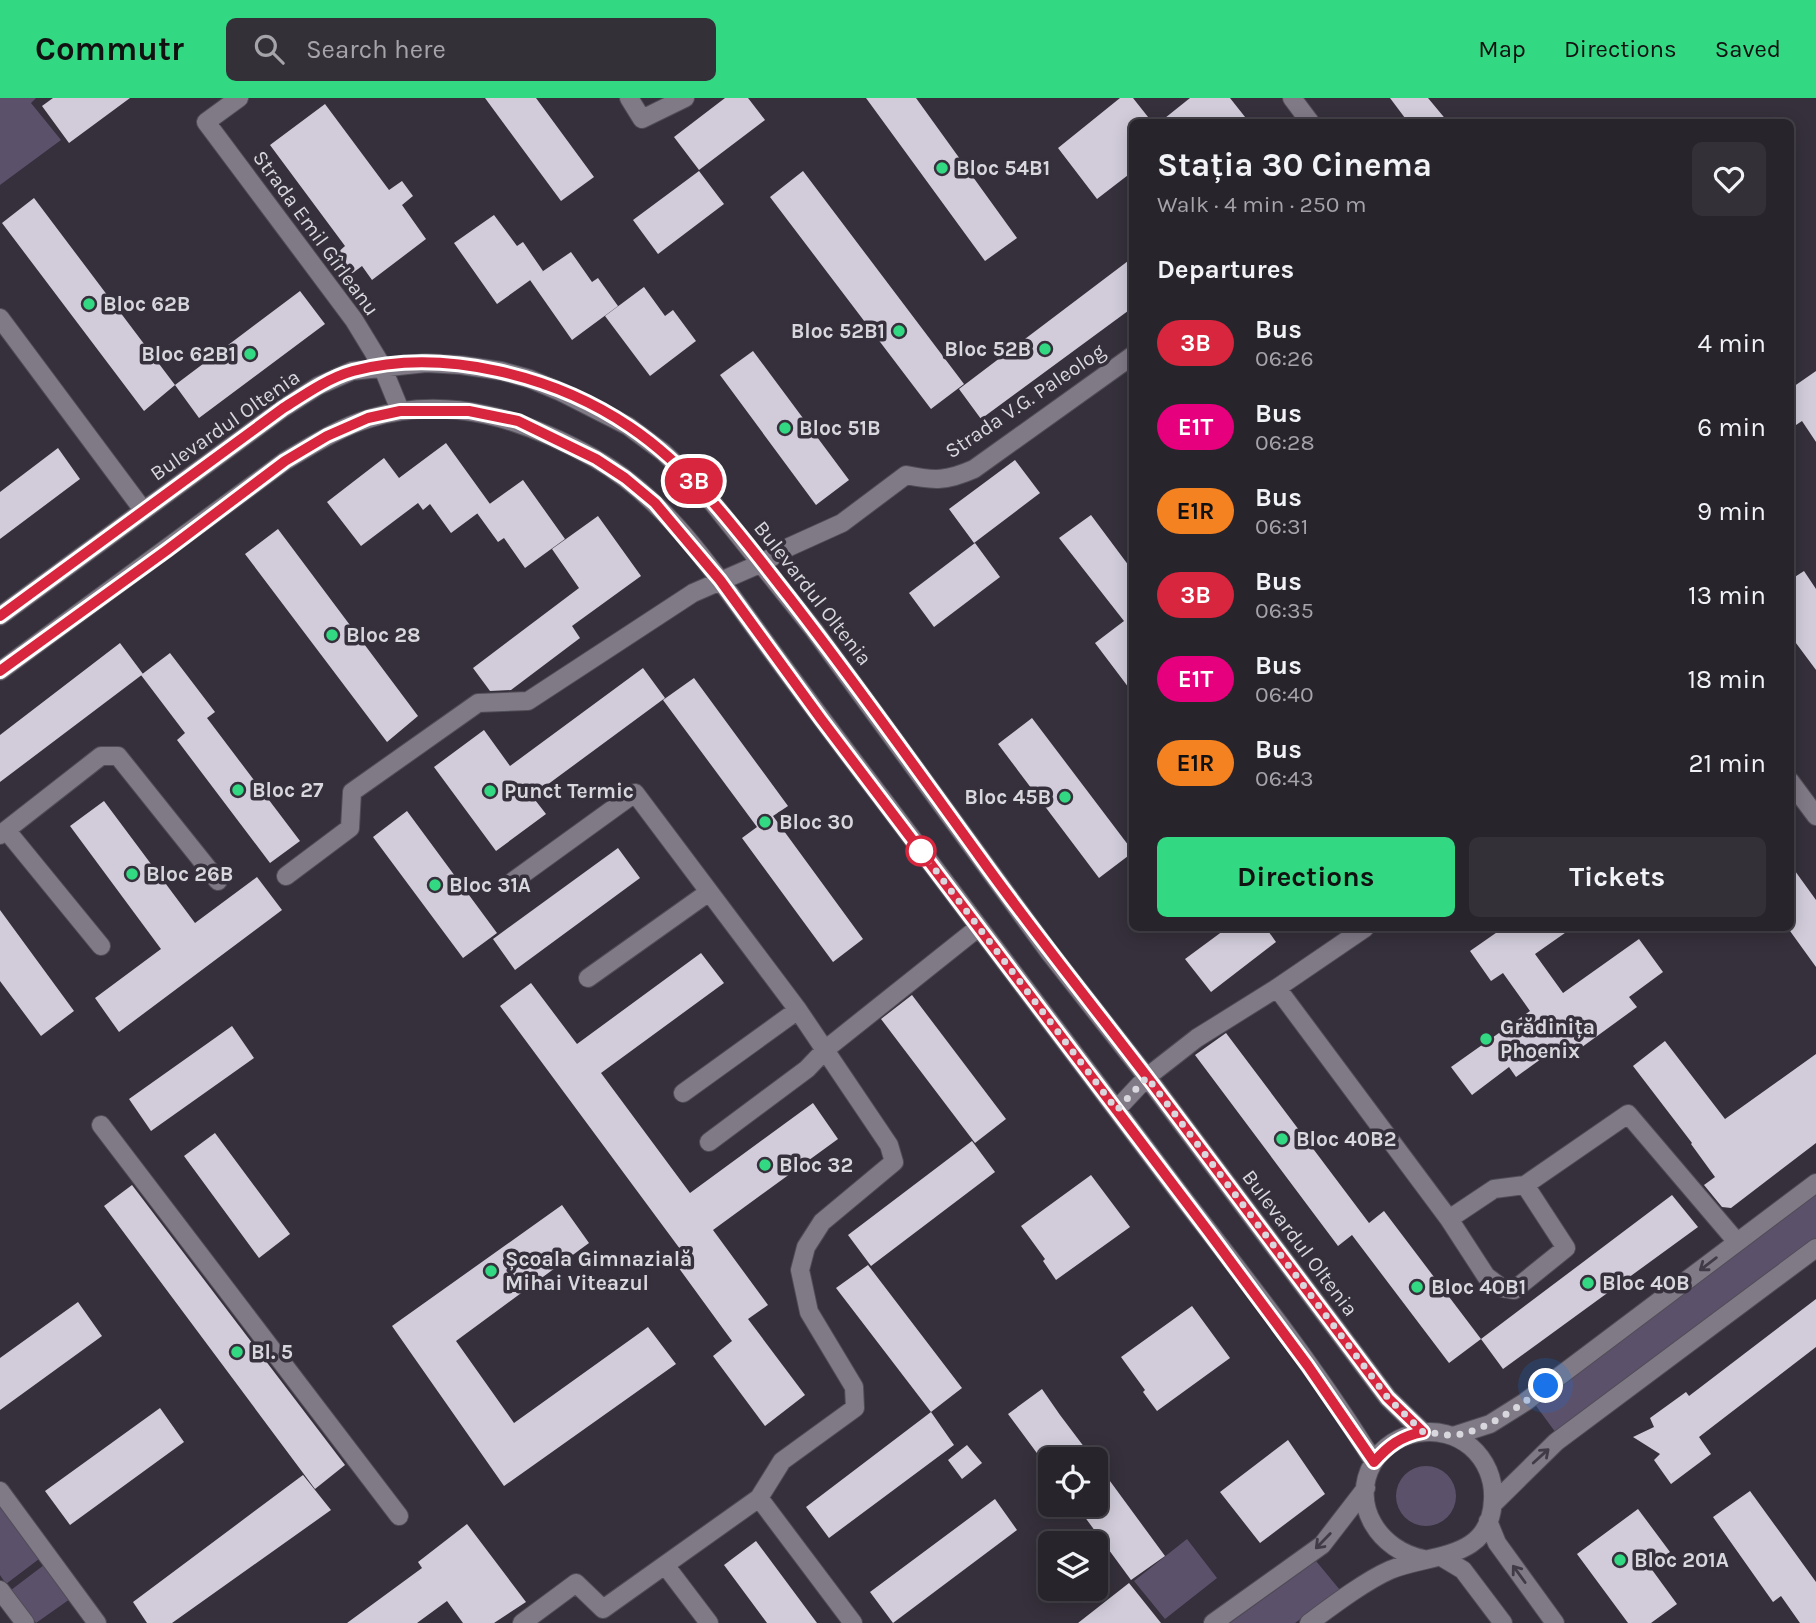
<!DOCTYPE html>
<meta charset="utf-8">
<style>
:root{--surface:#28242c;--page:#343038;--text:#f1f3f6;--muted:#a5a4a9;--line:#444148;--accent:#33d882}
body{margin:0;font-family:Karla,sans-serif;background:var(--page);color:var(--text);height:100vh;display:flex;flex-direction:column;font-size:26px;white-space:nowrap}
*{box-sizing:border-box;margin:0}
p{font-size:23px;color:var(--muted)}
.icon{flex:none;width:38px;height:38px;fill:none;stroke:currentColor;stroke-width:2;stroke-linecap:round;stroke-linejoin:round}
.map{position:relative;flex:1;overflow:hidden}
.sheet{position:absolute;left:1129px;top:21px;width:665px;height:812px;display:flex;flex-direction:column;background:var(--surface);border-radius:10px;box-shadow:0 4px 18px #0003,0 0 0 2px var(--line)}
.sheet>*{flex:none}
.badge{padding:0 14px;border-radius:23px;font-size:24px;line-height:46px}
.fabs{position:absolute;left:1038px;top:1349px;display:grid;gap:14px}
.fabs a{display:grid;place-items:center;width:70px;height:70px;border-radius:10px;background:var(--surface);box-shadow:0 4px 18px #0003,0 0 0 2px var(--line);font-size:35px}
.you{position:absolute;width:35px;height:35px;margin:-18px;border:5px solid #fff;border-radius:50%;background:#1a73e8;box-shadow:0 0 0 10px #1a73e833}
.map>.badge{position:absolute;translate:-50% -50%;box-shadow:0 0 0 4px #fff}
h2{padding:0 28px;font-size:26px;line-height:63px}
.round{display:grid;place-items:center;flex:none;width:74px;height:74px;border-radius:10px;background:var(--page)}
.overview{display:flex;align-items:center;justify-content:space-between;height:119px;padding:0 28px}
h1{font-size:33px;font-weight:700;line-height:52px}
.action{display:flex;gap:14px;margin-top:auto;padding:14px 28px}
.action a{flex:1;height:80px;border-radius:10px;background:var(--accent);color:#111;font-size:28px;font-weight:700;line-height:80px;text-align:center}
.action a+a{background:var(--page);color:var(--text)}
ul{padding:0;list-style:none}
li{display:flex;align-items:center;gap:21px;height:84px;padding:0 28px}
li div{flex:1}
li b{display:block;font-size:26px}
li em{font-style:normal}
li .badge{min-width:77px;font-weight:700;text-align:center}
header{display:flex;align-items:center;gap:42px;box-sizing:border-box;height:98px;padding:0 35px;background:var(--accent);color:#111}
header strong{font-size:33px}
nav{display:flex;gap:38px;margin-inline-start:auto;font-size:24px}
.search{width:490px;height:63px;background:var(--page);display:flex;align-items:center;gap:18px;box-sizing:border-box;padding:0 24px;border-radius:10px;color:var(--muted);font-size:26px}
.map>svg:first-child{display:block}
.green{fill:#5c516b}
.building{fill:#d2ccda}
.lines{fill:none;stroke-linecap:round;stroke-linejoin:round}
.minor-casing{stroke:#514d57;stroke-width:20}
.minor{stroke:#7f7a86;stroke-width:18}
.oneway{stroke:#403b46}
.line-casing{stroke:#fff;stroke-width:16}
.line{stroke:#d7263d;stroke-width:10}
.walk{stroke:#d9d7de;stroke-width:7;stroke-dasharray:0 12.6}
.poi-dot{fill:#33d882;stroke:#35303b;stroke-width:2.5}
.stop-dot{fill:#fff;stroke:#d7263d;stroke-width:3.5}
.labels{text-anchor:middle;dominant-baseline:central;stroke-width:7;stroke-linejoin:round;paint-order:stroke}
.poi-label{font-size:21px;font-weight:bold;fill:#d9d7de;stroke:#35303b;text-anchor:start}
.street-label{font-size:21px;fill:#d9d7de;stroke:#35303b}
</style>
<header>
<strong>Commutr</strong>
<div class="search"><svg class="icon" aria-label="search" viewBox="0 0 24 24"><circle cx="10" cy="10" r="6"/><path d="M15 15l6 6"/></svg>Search here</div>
<nav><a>Map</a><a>Directions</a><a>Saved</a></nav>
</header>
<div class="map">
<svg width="1816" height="1525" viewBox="0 0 1816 1525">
<rect width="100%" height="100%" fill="#35303b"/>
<path class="green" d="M0,0H36L31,5L61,42L0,87Z
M1816,1093V1142L1556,1335L1531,1301Z
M1396 1398a30 30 0 1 1 60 0a30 30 0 1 1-60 0Z
M0,1409L39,1461L6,1486L0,1477Z
M1187,1441L1217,1480L1165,1521L1134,1483Z
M1316,1463L1340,1492L1295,1525H1230Z
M44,1467L70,1501L36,1525L11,1492Z"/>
<path class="building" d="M53,0H130L69,45L42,8Z
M485,0H536L594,79L561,103Z
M725,0H748L765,22L699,72L674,39Z
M866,0H916L1017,140L985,163Z
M1120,0H1133L1152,24H1132V74L1097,101L1058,50Z
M1190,0H1230L1249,24H1160Z
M1390,0H1428L1448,24H1408Z
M325,6L389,92L402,83L413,98L402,107L426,141L372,182L362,168L350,177L335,157L345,148L270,47Z
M699,73L724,106L658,156L633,122Z
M803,73L964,286L931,311L770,99Z
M34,100L175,287L144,313L2,125Z
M494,117L517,148L523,144L543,173L497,206L454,145Z
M571,154L592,184L598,180L618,208L572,242L530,182Z
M1132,160V210L981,321L959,291Z
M644,189L665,218L673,212L696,243L650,278L605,218Z
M300,193L325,226L199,320L175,287Z
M753,253L849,382L816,407L720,277Z
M1816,273V344L1802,323L1790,331V291Z
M446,345L490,406L451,435L430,406L423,412L418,405L361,448L327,404L384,360L399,380Z
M58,350L80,381L0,441V394Z
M1015,362L1040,395L974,445L949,411Z
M523,382L565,441L525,470L504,440L498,444L477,415Z
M1091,417L1132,472V594L1095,545L1124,523L1059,440Z
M598,418L641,478L572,528L580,540L511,592L490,593L473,570L579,490L552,451Z
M278,431L418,618L387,644L245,456Z
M975,445L1000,479L934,529L909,495Z
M1804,473L1816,491V572L1790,537V482Z
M120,545L143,576L0,684V637Z
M170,555L215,614L207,620L300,743L270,765L177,642L185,635L141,577Z
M643,570L665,600L532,698L546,716L496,753L434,669L484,632L510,668Z
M694,580L788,708L773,718L863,841L833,864L742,740L757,729L663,602Z
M1032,620L1132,752V755L1099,780L998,646Z
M104,703L195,825L257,779L282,812L119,934L95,900L161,851L70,728Z
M407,713L497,835L463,860L373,739Z
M618,750L640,780L515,872L493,841Z
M1790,766L1816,802V869L1790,833Z
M0,812L74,913L41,938L0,883Z
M1227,830H1266L1276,844L1211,894L1185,861Z
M1503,830H1572L1535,856L1563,895L1639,841L1663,874L1629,899L1637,909L1567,960L1559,948L1516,979L1509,969L1472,997L1451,969L1530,913L1503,875L1491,883L1470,853Z
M701,855L724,885L601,975L690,1095L813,1005L838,1041L713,1132L768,1207L748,1221L805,1297L765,1328L713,1258L732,1243L673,1162L683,1155L500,908L531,885L577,946Z
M912,897L1006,1021L975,1045L881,921Z
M232,928L254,960L151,1033L129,1001Z
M1226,935L1369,1125L1384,1113L1481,1241L1449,1265L1352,1137L1338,1148L1195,957Z
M1665,943L1725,1021L1816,956V1045L1731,1110L1722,1109L1704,1087L1715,1079L1691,1046L1692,1045L1633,968Z
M215,1035L290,1136L259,1160L184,1058Z
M972,1043L995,1074L871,1168L848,1137Z
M1091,1077L1130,1129L1056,1182L1043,1163L1045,1161L1021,1128Z
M132,1087L345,1367L315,1391L104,1108Z
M1672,1097L1698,1129L1503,1271L1481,1241Z
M562,1107L589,1145L456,1243L514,1325L648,1229L676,1266L504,1388L392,1228Z
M868,1167L962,1290L931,1314L836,1190Z
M1816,1201V1249L1699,1339L1711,1356L1671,1386L1654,1362L1660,1356L1633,1339L1654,1329L1650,1320L1686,1294L1689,1298Z
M78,1204L102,1238L0,1312V1260Z
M1192,1208L1230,1260L1157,1313L1143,1294L1145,1292L1121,1259Z
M1042,1291L1060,1317L1094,1362H1042L1008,1316Z
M160,1310L184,1344L70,1427L45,1393Z
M931,1314L954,1347L829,1440L806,1409Z
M1288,1342L1325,1396L1260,1445L1220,1394Z
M967,1347L982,1365L962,1381L948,1362Z
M1096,1364L1165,1458L1131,1482L1076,1407H1096Z
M303,1377L331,1412L172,1525H147L133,1504Z
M1750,1393L1816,1484V1525H1800L1781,1498L1773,1504L1713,1419Z
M995,1401L1017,1432L893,1525L870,1494Z
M1638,1411L1670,1454L1650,1469L1677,1506L1651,1525H1628L1577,1456Z
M467,1426L526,1504L494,1525H463L447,1503L417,1525H347L422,1470L418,1464Z
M756,1443L817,1525H767L724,1467Z
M1129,1485L1161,1525H1078Z"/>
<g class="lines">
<g class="minor-casing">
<path id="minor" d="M239,0L206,24L354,222L382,268L400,312
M629,0L642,21L685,0
M1292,0L1310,24
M0,220L143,412
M0,518L282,311L318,288L352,273L426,265L461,267L501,273L530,281L561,294L628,328L663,354L700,389L814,532L1049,854L1147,979L1388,1300L1423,1334
M0,573L285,363C312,347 340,329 371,320C449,296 526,322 594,360C669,402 718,480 768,548C806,600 845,652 884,703C983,834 1082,965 1180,1096C1247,1183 1317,1271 1374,1364
M1790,683L1816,718
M7,733L101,848
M0,737L101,658H118L218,783
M286,778L350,730L352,694L478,605L528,603L693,495L762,465L789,449L842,425L906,377C934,383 947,383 974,371L1132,258
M512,784L635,695L798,912L889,1047L894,1064L822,1124L806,1149L800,1172L809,1214L854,1289L855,1310L782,1363L759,1400L603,1511L576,1485L522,1525
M588,880L709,794
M1277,890L1449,1121L1486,1178L1502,1190L1514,1192L1566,1150L1525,1087
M683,995L798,912
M1117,1011L1147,979L1197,940L1277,890L1365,830
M101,1027L399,1418
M709,1044L807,971L826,951L979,829
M1449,1121L1494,1091L1525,1087L1628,1016L1737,1144
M1453,1338L1490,1326L1525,1304L1816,1085
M0,1393L97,1525
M759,1400L853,1525
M1493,1406L1556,1344L1816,1150
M1488,1423L1497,1445L1555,1525
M1443,1460L1463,1472L1503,1525
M665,1467L709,1525
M0,1492L25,1525
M1213,1525L1322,1447L1366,1390
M1309,1525C1332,1508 1365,1483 1390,1472C1431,1455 1491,1463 1493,1401C1494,1381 1486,1362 1471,1349C1442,1324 1393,1331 1373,1365C1349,1407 1380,1453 1424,1461"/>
</g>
<use href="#minor" class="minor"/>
</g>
<defs><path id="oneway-shaft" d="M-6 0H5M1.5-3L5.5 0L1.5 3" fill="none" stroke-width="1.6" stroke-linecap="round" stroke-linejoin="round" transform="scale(1.75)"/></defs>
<g class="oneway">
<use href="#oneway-shaft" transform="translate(1708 1166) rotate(143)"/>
<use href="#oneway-shaft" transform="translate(1541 1358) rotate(-42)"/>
<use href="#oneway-shaft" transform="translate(1323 1443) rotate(134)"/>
<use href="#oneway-shaft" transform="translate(1519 1476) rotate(-126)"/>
</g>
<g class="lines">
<g class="line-casing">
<path id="line" d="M0,518L282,311C304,297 328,280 353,273C443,249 555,278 630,329C695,373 741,438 789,499C855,584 917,672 980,759C1035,836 1094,909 1151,984C1230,1089 1309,1195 1388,1300L1423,1334C1401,1338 1388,1348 1374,1364L1308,1268L1208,1133L821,621L720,482L655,405L625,380L596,361L518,323L469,313H400L368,320L327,338L285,363L167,452L0,573"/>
</g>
<use href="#line" class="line"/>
<path class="walk" d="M921,753L1117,1012L1147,979L1388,1300L1423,1334C1433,1334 1446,1338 1455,1337C1489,1332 1519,1308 1546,1288"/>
</g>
<g class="poi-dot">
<circle cx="942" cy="70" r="7"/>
<circle cx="89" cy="206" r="7"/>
<circle cx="899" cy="233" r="7"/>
<circle cx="1045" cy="251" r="7"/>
<circle cx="250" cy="256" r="7"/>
<circle cx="785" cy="330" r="7"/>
<circle cx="332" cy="537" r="7"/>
<circle cx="238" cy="692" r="7"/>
<circle cx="490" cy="693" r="7"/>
<circle cx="1065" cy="699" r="7"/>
<circle cx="765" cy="724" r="7"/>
<circle cx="132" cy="776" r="7"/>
<circle cx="435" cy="787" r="7"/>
<circle cx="1486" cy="941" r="7"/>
<circle cx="1282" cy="1041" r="7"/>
<circle cx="765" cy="1067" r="7"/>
<circle cx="491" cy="1173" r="7"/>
<circle cx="1588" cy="1185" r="7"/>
<circle cx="1417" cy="1189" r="7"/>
<circle cx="237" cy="1254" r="7"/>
<circle cx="1620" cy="1462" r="7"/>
</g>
<circle class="stop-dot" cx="921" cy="753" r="14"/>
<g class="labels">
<g class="poi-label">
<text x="956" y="70">Bloc 54B1</text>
<text x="103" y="206">Bloc 62B</text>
<text x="885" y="233" text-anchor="end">Bloc 52B1</text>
<text x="1031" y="251" text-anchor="end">Bloc 52B</text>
<text x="236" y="256" text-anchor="end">Bloc 62B1</text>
<text x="799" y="330">Bloc 51B</text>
<text x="346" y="537">Bloc 28</text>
<text x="252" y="692">Bloc 27</text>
<text x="504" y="693">Punct Termic</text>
<text x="1051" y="699" text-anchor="end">Bloc 45B</text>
<text x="779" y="724">Bloc 30</text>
<text x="146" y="776">Bloc 26B</text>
<text x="449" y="787">Bloc 31A</text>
<text x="1500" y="929">Grădinița<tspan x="1500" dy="24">Phoenix</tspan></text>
<text x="1296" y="1041">Bloc 40B2</text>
<text x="779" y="1067">Bloc 32</text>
<text x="505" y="1161">Școala Gimnazială<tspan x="505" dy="24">Mihai Viteazul</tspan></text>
<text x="1602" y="1185">Bloc 40B</text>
<text x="1431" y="1189">Bloc 40B1</text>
<text x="251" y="1254">Bl. 5</text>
<text x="1634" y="1462">Bloc 201A</text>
</g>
<g class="street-label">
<text transform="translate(316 135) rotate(54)">Strada Emil Gîrleanu</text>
<text transform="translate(1025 303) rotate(-34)">Strada V.G. Paleolog</text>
<text transform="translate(225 327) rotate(-35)">Bulevardul Oltenia</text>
<text transform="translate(813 495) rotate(52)">Bulevardul Oltenia</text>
<text transform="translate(1300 1145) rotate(53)">Bulevardul Oltenia</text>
</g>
</g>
</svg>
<div class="fabs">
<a><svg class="icon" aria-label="locate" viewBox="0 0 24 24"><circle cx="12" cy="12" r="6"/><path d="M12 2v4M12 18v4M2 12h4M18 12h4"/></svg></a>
<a><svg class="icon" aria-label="layers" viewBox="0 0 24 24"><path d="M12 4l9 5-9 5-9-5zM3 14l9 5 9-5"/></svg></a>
</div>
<div class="you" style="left:1546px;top:1288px"></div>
<b class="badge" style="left:694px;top:383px;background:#d7263d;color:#fff">3B</b>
<section class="sheet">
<div class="overview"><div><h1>Stația 30 Cinema</h1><p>Walk · 4 min · 250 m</p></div><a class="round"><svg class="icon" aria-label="heart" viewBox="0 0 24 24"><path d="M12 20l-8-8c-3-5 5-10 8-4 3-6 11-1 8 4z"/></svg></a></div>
<h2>Departures</h2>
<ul>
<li><span class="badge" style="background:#d7263d;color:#fff">3B</span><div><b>Bus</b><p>06:26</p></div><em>4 min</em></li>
<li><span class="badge" style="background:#e6007e;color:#fff">E1T</span><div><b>Bus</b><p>06:28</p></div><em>6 min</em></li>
<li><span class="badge" style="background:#f58220;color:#111">E1R</span><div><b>Bus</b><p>06:31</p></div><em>9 min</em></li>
<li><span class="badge" style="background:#d7263d;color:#fff">3B</span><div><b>Bus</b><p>06:35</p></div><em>13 min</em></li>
<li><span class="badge" style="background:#e6007e;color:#fff">E1T</span><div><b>Bus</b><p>06:40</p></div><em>18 min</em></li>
<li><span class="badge" style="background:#f58220;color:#111">E1R</span><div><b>Bus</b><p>06:43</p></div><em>21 min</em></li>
</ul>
<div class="action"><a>Directions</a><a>Tickets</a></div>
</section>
</div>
